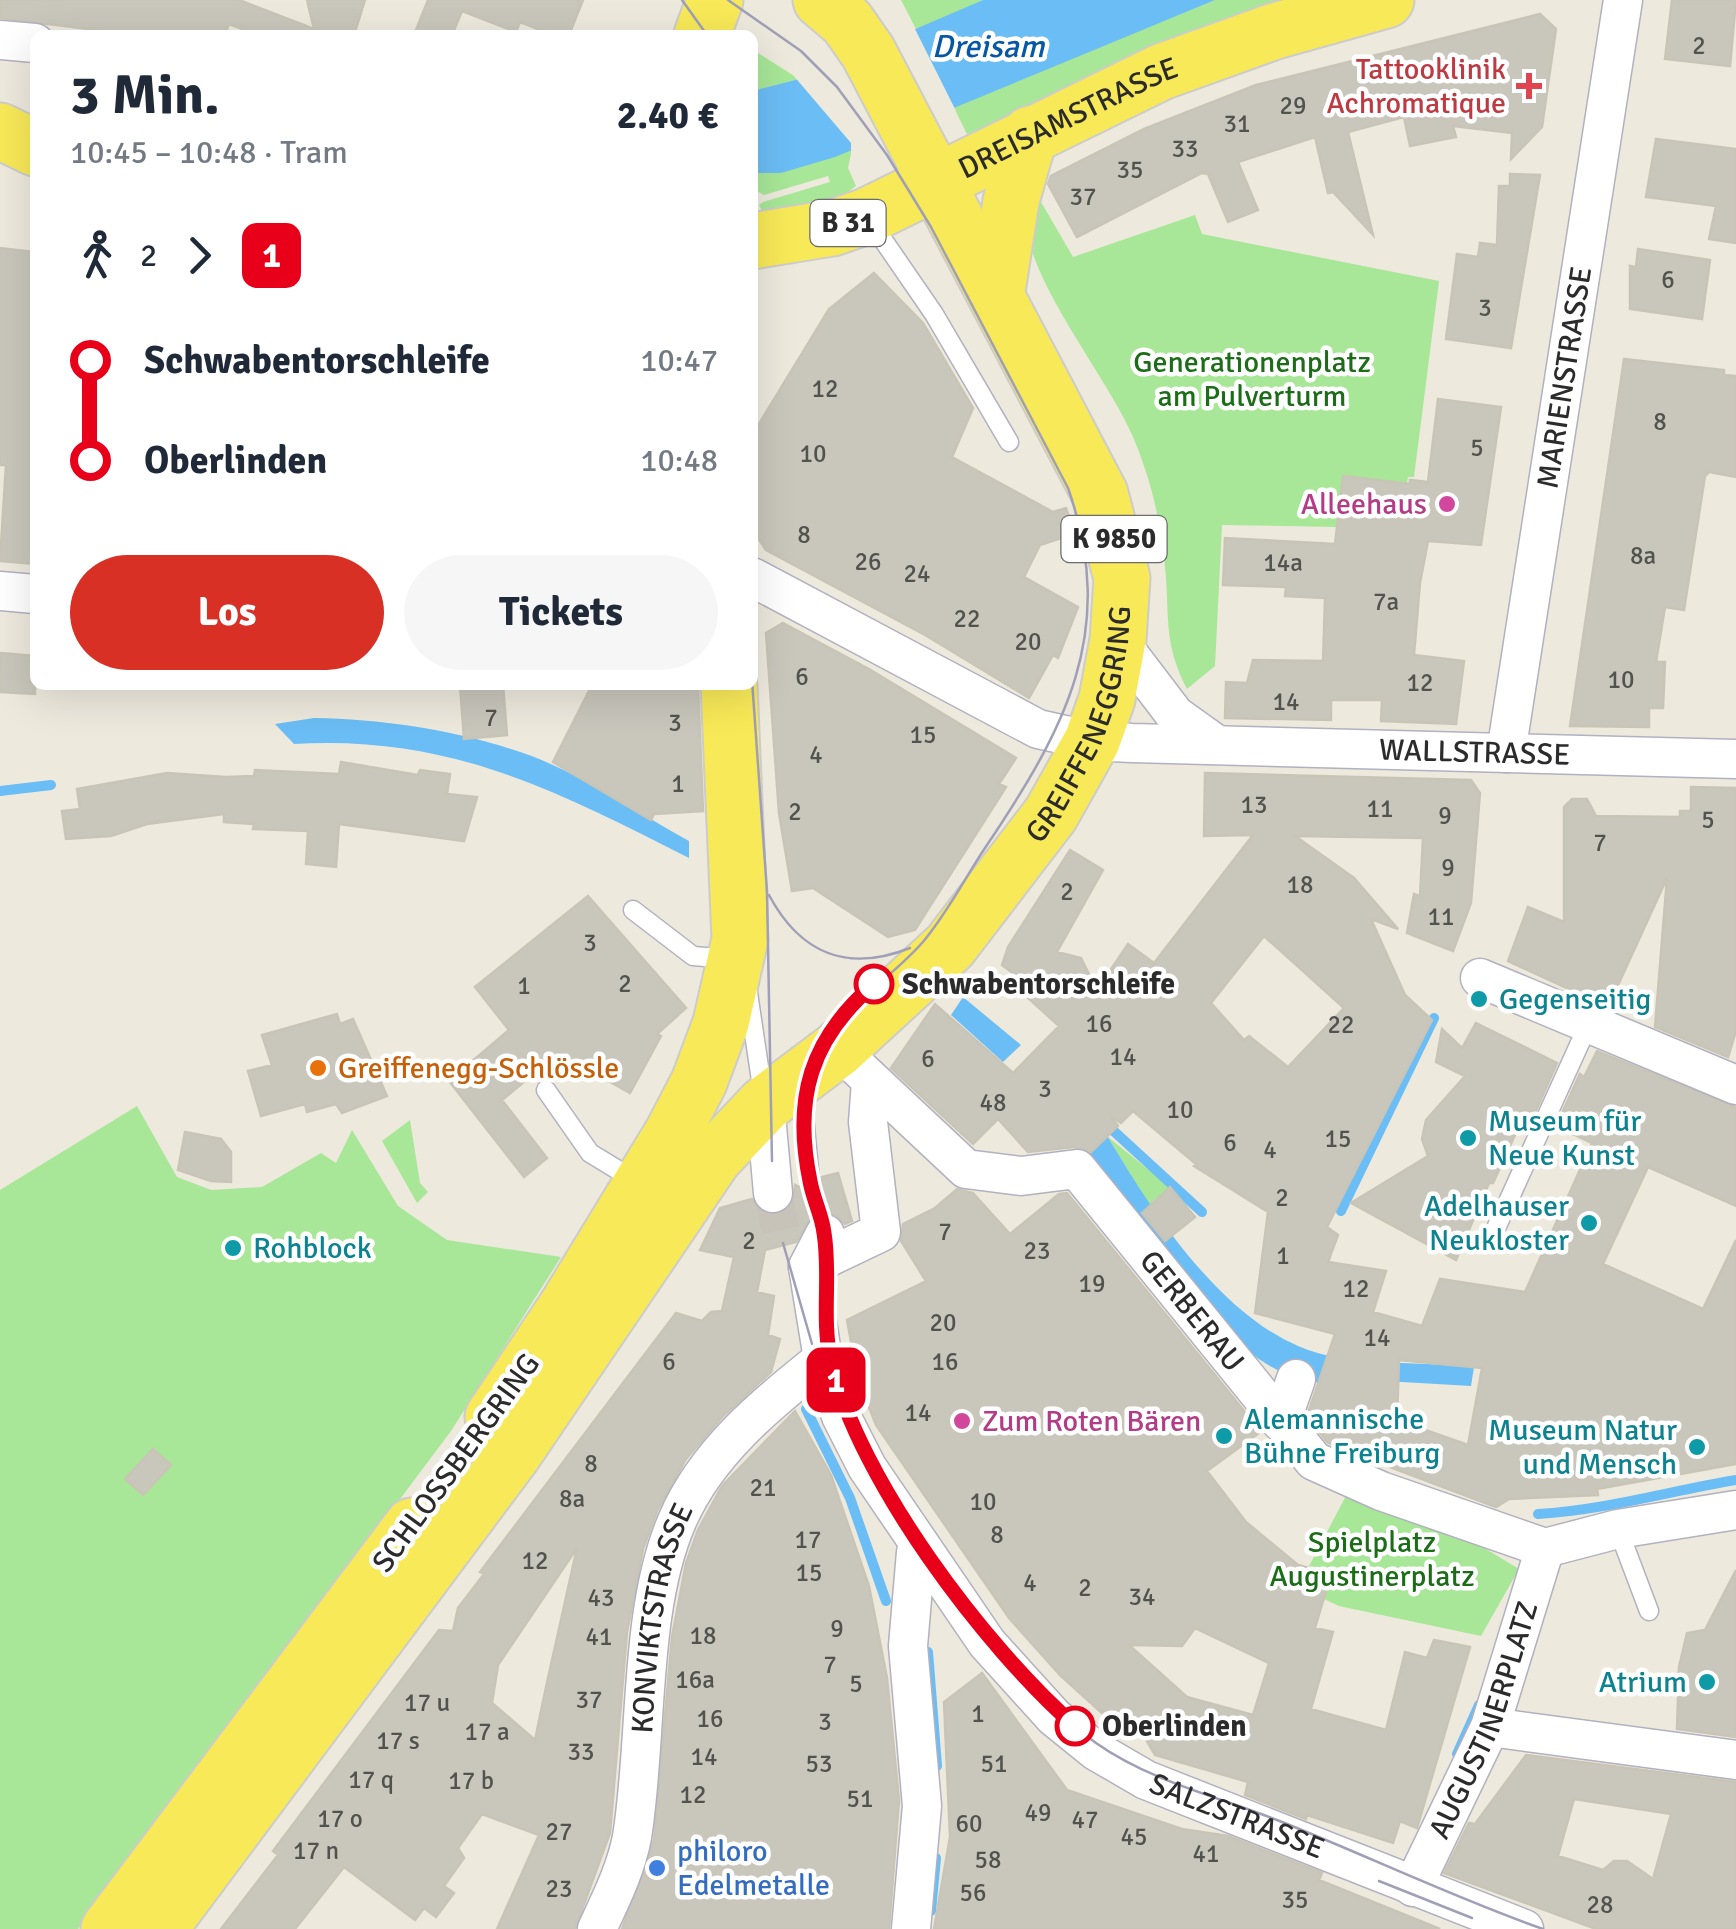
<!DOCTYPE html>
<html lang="de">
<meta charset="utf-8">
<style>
:root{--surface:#fff;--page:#f6f6f7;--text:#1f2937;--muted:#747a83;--accent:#d93025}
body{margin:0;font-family:Signika,sans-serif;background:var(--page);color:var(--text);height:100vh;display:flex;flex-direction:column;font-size:38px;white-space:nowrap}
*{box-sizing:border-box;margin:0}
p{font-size:32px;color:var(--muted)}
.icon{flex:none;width:55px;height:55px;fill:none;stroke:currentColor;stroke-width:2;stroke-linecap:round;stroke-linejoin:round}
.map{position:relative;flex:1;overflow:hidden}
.drawer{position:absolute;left:30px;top:30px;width:728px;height:660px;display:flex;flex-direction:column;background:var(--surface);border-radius:15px;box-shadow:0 10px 40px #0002}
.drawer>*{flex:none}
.badge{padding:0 20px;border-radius:15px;font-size:35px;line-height:65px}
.map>.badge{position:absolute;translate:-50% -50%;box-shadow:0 0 0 5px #fff}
.legs{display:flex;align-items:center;gap:15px;height:110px;padding:0 40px;font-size:32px}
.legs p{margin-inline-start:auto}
.head{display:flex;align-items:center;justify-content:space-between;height:170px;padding:0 40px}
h1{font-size:55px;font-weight:700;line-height:75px}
.cta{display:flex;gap:20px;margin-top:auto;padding:20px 40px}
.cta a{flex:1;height:115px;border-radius:60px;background:var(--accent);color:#fff;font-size:40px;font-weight:700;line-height:115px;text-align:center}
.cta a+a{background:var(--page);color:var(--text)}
ul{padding:0 40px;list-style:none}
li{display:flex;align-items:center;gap:35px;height:100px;font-size:38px}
li i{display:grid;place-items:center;width:15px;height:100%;margin:0 12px;background:currentColor}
li i::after{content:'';width:25px;height:25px;margin:-12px;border:8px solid;border-radius:50%;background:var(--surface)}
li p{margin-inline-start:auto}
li:first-child i{background:linear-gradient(#0000 50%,currentColor 0)}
li:last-child i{background:linear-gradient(currentColor 50%,#0000 0)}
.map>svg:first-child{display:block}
.green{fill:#a7e797}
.water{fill:#6bbdf5}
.pier{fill:#eee9dd}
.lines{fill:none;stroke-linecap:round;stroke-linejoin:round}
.stream{stroke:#6bbdf5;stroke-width:10}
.building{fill:#c9c6bc;stroke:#c9c5b6;stroke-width:2.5;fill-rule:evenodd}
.street-tunnel{stroke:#c7c3b9;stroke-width:38;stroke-dasharray:38 19;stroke-linecap:butt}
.lane-casing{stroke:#b1b1c0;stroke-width:21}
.street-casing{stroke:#b1b1c0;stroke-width:41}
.primary-casing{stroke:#ccc;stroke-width:59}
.lane{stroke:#fff;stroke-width:18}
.street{stroke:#fff;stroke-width:38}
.primary{stroke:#f8e958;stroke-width:55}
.tram{stroke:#9f9fb7;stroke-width:2.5}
.line-1-casing{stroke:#fff;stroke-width:22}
.line-1{stroke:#e8001b;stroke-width:15}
.health-dot{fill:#e0444e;stroke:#fff;stroke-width:4}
.hotel-dot{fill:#d1479c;stroke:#fff;stroke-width:4}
.stop-1-dot{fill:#fff;stroke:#e8001b;stroke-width:5}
.culture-dot{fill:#0f9aa8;stroke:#fff;stroke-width:4}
.food-dot{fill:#e8710a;stroke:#fff;stroke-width:4}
.shop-dot{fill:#3f7fe0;stroke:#fff;stroke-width:4}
.labels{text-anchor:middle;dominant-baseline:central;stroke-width:9;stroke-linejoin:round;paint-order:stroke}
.number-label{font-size:25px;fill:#52524f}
.shield{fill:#fff;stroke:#6b6b6b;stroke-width:2.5}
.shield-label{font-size:28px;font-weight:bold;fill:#2b2b2b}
.health-label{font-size:30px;fill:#be3a42;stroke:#fff;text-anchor:end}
.street-label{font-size:30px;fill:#2b2b2b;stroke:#fff}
.park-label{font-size:30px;fill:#1c6d17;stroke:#fff}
.hotel-label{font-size:30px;fill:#b23c85;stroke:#fff;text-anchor:end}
.stop-label{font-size:30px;font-weight:bold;fill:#2b2b2b;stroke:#fff;text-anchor:start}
.culture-label{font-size:30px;fill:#0d838f;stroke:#fff;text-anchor:start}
.food-label{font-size:30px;fill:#c56008;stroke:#fff;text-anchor:start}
.shop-label{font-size:30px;fill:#366cbe;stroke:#fff;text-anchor:start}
.water-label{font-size:32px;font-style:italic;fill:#0658a4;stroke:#fff}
</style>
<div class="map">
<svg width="1736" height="1929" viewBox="0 0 1736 1929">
<rect width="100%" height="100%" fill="#eee9dd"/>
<path class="green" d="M901,0H983L917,31Z
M1215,0H1316L1268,12L967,134L953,106Z
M752,49L799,79L753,91Z
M852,149L848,168L856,186L839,198L763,213L759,205L763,202L830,182L828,176L764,195L753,189L752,173H781Z
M1033,188L1073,257L1195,215L1202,234L1439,281L1414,477H1408L1407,483L1343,477L1337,527L1222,525L1215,666L1187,689C1165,646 1169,624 1166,578C1163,531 1152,481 1133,437C1109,379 1025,278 1026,218C1027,208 1031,197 1033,188Z
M137,1106L177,1177L211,1190L262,1187L321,1153L336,1163L352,1130L398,1206L447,1240L561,1257L451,1431L78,1929H0V1190Z
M410,1120L420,1183L428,1192L417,1203L382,1141Z
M1108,1137L1170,1187L1149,1206Z
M1348,1492L1481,1546L1519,1569L1481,1636L1339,1606L1298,1587Z"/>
<path class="water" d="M983,0H1215L835,157L781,173H753L752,91L799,79Z
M314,718C379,719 449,729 511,749C574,768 632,810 689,841V858C555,790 450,735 294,744L275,724Z
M963,997L1021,1045L1003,1062L951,1015Z
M1108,1137C1154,1215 1232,1337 1330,1356C1376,1365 1427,1362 1474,1367L1471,1386L1350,1379C1249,1413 1137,1223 1088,1154Z"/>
<path class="pier" d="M914,27L956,111L851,155V143L793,75Z"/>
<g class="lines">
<path class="stream" d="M0,791L51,785
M1106,1124L1202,1212
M1341,1211L1434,1018
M806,1409L850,1498L886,1601
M1538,1514C1605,1510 1670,1491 1736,1480
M928,1652L937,1766
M1457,1754L1479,1705
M931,1911L936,1858"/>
</g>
<path class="building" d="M0,0H239L314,29L307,0H365L354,35H258L229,24L225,35H136L0,18Z
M428,0H583L569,35H553L520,22L516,32L462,11L452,35H414Z
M1672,0H1736L1730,66L1665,59Z
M1540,14L1556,29L1542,127L1511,159L1512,133L1453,126L1456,137L1410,146L1404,117L1348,132L1373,235L1333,192L1328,193L1315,137L1238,162L1258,210L1228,222L1208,174L1202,173L1077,237L1048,184L1051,176L1144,129L1256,85Z
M1656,139L1736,149V243L1709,239L1716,206L1646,197Z
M1510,174L1540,175L1511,348L1446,339L1457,254L1478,257L1480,243L1497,245L1499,186H1510Z
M0,248L35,252V564L0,561L6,465H0Z
M1638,249L1710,260L1702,319L1630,309V266L1636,267Z
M874,273L923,323L973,408L952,457L1053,512L1066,508L1074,534L1040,545L1024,577L1078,607L1058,658L1053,655L1029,698L925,635L766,550L758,538L752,482L757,427L829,309Z
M1624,359L1724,370V375L1736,376V477L1709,472L1705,476L1684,610L1665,607L1656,662H1665L1663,708H1649V727L1570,726Z
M1438,399L1501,407L1481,545L1428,541L1420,583L1414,655L1464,661L1456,724L1381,721L1382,700H1331V720L1225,718L1226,682L1247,683L1253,660L1323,661L1325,598L1285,596L1286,587L1223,585L1225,538L1335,544L1343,476L1410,484V480L1428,482Z
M783,623L869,669L1016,758L999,784L1006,787L915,930L888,937L813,888L792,891L779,813L766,633Z
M0,653L35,656V694L0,692Z
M460,685H503L507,735L464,739Z
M592,685H698L703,811L654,814L651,820L553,762Z
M341,762L418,775L420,770L450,774L447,794L477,797L464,841L339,824L336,867L306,864L308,831L253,829L254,824L224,822V814L147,824L111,836L66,839L62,811L80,809L77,789L167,773L226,777L254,776L255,770L339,774Z
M1205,773L1471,780L1480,793L1471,903L1453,951L1407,933L1414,894L1420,896L1423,838L1295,836L1354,878L1398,929L1371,919L1405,995L1432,1020L1327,1227L1338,1235L1328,1262L1386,1271L1373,1312L1422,1326L1440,1279L1525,1292L1592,1143L1556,1126L1580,1074L1584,1077L1597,1051L1736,1107V1206L1648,1167L1603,1264L1703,1309L1736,1240V1464L1597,1489L1598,1495L1509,1499L1496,1507L1345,1450L1327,1442L1307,1416L1335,1334L1255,1313L1268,1212L1194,1166L1196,1164L1133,1111L1121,1123L1110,1116L1118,1126L1091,1152L1074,1147L1028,1152L998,1119L973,1144L891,1068L935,1004L1013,1073L1059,1026L1027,997L1033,988L1002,965L1008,947L1070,850L1103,870L1057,952L1081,958L1097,990L1128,944L1154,963L1253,835L1204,836ZM1264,936L1344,1008L1288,1067L1249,1036L1244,1040L1211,1003ZM1399,1360L1482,1368L1468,1445L1397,1420Z
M1691,787L1736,788V1031L1728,1057L1655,1027L1667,878L1608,1007L1508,961L1528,907L1564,922V807L1572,799H1587L1596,816L1680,817V811H1691Z
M588,896L686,1008L657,1034L661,1036L630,1093L559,1053L502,1100L547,1158L524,1177L449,1081L509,1030L475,987Z
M337,1014L340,1024L353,1019L387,1096L342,1113L336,1104L307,1112L305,1104L261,1116L248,1071L272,1065L262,1035Z
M1476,1023L1557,1063L1534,1115L1526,1111L1493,1183H1489L1456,1260L1351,1203L1428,1156L1422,1139L1426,1120L1465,1076L1436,1062L1442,1029L1462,1048Z
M185,1132L221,1139L231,1152V1182L211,1181L178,1170Z
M838,1173L852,1221L845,1224L836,1215L825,1212L814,1215L796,1242L765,1250L757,1292L774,1296L768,1335L780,1339L771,1372L724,1415L686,1459L657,1511L643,1549L627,1632L610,1833L575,1929H497L539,1835L482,1814L458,1848L464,1858L444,1886L454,1893L436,1917L424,1908L415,1920L344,1867L295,1929H221L278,1855L273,1851L439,1630L453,1631L458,1608L484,1574L480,1572L676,1313L702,1321L711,1312L722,1311L734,1257L700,1250L720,1208L752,1199L763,1213L776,1215L793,1203L795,1185L812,1193L821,1187L822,1177ZM577,1548L546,1687L535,1740L492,1703L498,1665Z
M1170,1187L1195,1217L1165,1241L1142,1213Z
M957,1189L973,1193L1010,1234L1059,1194L1067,1193L1245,1412L1259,1433L1207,1471L1246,1522L1298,1565L1331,1574L1315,1628L1333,1632L1311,1709L1386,1730L1405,1652L1427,1658L1434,1640L1470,1647L1417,1828L1400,1821L1393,1843L1307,1815L1306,1819L1245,1795L1248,1782L1155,1755L1128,1709L1114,1724L1060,1675L1009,1618L876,1425L858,1380L847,1320L926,1281L901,1241L903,1224L935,1208ZM1195,1628L1269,1663L1253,1715L1187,1697L1129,1645L1182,1646Z
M795,1411L831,1475L869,1586L887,1678L899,1800L889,1929H622L654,1840L672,1637L686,1563L698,1530L722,1486Z
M153,1449L171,1465L143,1495L125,1479Z
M1736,1570V1737L1677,1729L1679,1667L1687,1633L1705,1630Z
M982,1673L1067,1790L1182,1829L1228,1836L1322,1873L1319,1880L1440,1929H934L950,1837L944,1702Z
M1526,1755L1736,1782V1929H1596L1444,1873L1469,1823L1475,1824ZM1574,1799L1671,1814L1653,1879L1627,1861H1614L1603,1870L1558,1856Z"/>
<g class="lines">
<path class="street-tunnel" d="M773,1193L783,1243"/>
<g class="lane-casing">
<path id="lane" d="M870,221L934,314L1009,442
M633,910L693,956L730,959
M747,986L763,1094
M806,1087L803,1105L810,1181
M546,1090L590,1153L636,1181
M1497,1226L1589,1023
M1618,1529L1649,1611"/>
</g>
<g class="street-casing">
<g id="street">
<path d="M0,40L35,43"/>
<path id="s1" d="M752,577L1038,729L1092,741L1132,743L1736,759"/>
<path d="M0,591L35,594"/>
<path d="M1118,640L1175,715L1214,743"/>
<path id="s2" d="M1506,753L1623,0"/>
<path d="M1480,978L1736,1085"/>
<path id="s3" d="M838,1049L966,1169L1021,1176L1077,1169L1314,1461L1381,1491L1545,1548L1618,1529L1736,1510"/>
<path d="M765,1104L773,1193"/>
<path id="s4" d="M825,1234L808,1267L823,1359L841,1416L867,1467L987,1643L1054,1717L1096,1751L1146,1780L1524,1929"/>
<path d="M808,1267L881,1232L868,1122L871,1082"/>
<path d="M1281,1422L1296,1379"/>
<path d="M1490,1727L1736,1760"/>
<path id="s5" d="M1413,1887L1490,1727L1545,1548"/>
<path id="s6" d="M597,1929C611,1899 626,1869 632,1837C648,1739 638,1611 677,1521C706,1453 766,1404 823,1359"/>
<path d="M911,1929L922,1806L908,1646L916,1552L920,1546"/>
</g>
</g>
<g class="primary-casing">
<g id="primary">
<path d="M702,35L715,0"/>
<path d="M0,131L35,148"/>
<path id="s7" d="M752,241L832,228L867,216L1161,72L1275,31L1386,0"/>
<path d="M997,291L1011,201L1030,134"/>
<path d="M493,1417L567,1306L673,1132L699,1082L721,1023L740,939L729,685"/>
<path d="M109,1929L412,1526"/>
<path id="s8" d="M159,1929L514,1453L714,1158L765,1104L838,1049L950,946L1051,814L1092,741L1107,699L1118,640L1122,578L1100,494L868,52L847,22L821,0"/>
</g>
</g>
<use href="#lane" class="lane"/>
<use href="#street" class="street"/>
<use href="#primary" class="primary"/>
<path class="tram" d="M682,0L707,35
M728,0L801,51L837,87L887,155L931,227L1068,488C1119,633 1064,730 985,848C965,878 946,915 922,943C880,990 839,1003 814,1066
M752,680L767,891L772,1161
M769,895C800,953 847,973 910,948
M825,1234C825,1284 822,1336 837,1384C870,1493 1004,1677 1096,1743C1150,1781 1216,1796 1277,1820C1366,1855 1452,1897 1543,1929
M783,1243L827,1396
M1379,1881L1472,1918"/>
</g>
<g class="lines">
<g class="line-1-casing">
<path id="line-1" d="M874,984C810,1039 793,1099 810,1181C813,1199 822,1215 824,1233C831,1275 821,1319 831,1362C859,1480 984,1646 1075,1726"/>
</g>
<use href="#line-1" class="line-1"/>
</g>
<path class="health-dot" d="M1524 71h10v10h10v10h-10v10h-10v-10h-10v-10h10z"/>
<g class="hotel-dot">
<circle cx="1447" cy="504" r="10"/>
<circle cx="962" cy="1421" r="10"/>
</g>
<g class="stop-1-dot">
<circle cx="874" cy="984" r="18"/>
<circle cx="1075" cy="1726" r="18"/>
</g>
<g class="culture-dot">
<circle cx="1479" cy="999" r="10"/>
<circle cx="1468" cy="1138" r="10"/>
<circle cx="1589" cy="1223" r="10"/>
<circle cx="233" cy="1248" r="10"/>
<circle cx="1224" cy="1436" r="10"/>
<circle cx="1697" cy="1447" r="10"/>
<circle cx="1707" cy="1682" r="10"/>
</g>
<circle class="food-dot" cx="318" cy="1068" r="10"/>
<circle class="shop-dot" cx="657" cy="1868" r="10"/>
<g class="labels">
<g class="number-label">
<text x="1699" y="45">2</text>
<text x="1293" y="105">29</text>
<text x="1237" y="123">31</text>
<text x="1185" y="148">33</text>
<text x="1130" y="169">35</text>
<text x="1083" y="196">37</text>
<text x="1668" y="279">6</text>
<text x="1485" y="307">3</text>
<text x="825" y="388">12</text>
<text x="1660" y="421">8</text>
<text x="1477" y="447">5</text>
<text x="813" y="453">10</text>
<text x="804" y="534">8</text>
<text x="1643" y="555">8a</text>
<text x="868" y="561">26</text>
<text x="1283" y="562">14a</text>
<text x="917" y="573">24</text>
<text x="1386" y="601">7a</text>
<text x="967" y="618">22</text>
<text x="1028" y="641">20</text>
<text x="802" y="676">6</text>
<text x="1621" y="679">10</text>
<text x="1420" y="682">12</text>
<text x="1286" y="701">14</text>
<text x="491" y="717">7</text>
<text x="675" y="722">3</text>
<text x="923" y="734">15</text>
<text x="816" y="754">4</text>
<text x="678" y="783">1</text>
<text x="1254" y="804">13</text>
<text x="1380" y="808">11</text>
<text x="795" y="811">2</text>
<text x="1445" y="815">9</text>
<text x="1708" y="819">5</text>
<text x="1600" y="842">7</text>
<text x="1448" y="867">9</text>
<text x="1300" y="884">18</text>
<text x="1067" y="891">2</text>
<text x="1441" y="916">11</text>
<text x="590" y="942">3</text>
<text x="625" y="983">2</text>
<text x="524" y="985">1</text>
<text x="1099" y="1023">16</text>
<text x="1341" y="1024">22</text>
<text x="1123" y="1056">14</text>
<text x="928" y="1058">6</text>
<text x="1045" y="1088">3</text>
<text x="993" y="1102">48</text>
<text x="1180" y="1109">10</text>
<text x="1338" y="1138">15</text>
<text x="1230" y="1142">6</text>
<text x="1270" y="1149">4</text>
<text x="1282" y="1197">2</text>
<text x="945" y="1231">7</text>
<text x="749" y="1240">2</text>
<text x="1037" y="1250">23</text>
<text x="1283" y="1255">1</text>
<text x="1092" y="1283">19</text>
<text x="1356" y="1288">12</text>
<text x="943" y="1322">20</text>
<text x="1377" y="1337">14</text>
<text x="669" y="1361">6</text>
<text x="945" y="1361">16</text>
<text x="918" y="1412">14</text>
<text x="591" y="1463">8</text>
<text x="763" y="1487">21</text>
<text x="572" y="1498">8a</text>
<text x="983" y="1501">10</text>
<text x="997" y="1534">8</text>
<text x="808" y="1539">17</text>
<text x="535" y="1560">12</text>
<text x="809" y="1572">15</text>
<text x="1030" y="1582">4</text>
<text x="1085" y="1587">2</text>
<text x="1142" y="1596">34</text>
<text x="601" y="1597">43</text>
<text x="837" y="1628">9</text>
<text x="703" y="1635">18</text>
<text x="599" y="1636">41</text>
<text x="830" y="1664">7</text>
<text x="695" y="1679">16a</text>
<text x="856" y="1683">5</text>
<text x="589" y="1699">37</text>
<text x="427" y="1702">17 u</text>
<text x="978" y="1713">1</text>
<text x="710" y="1718">16</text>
<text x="825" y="1721">3</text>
<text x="487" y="1731">17 a</text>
<text x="398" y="1740">17 s</text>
<text x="581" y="1751">33</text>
<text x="704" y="1756">14</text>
<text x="819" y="1763">53</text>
<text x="994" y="1763">51</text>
<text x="371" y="1779">17 q</text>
<text x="471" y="1780">17 b</text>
<text x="693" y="1794">12</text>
<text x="860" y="1798">51</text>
<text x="1038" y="1812">49</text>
<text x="340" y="1818">17 o</text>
<text x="1085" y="1819">47</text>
<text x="969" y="1823">60</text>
<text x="559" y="1831">27</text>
<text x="1134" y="1836">45</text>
<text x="316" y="1850">17 n</text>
<text x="1206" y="1853">41</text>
<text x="988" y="1859">58</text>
<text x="559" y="1888">23</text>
<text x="973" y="1892">56</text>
<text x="1295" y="1899">35</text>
<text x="1600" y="1904">28</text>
</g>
<g class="shield">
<rect x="810.5" y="200" width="75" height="46" rx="8"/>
<rect x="1061.5" y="516" width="105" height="46" rx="8"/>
</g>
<g class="shield-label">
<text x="848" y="223">B 31</text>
<text x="1114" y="539">K 9850</text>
</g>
<g class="health-label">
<text x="1506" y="69">Tattooklinik<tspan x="1506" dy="34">Achromatique</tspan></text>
</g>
<g class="street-label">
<text stroke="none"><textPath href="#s7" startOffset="342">DREISAMSTRASSE</textPath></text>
<text stroke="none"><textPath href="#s2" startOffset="380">MARIENSTRASSE</textPath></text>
<text stroke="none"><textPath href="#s8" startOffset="1530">GREIFFENEGGRING</textPath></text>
<text stroke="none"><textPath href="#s1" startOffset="762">WALLSTRASSE</textPath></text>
<text stroke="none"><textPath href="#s3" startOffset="470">GERBERAU</textPath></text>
<text transform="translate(456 1463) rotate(-54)">SCHLOSSBERGRING</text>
<text stroke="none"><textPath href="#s6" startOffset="320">KONVIKTSTRASSE</textPath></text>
<text stroke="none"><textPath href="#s5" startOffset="182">AUGUSTINERPLATZ</textPath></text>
<text stroke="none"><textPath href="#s4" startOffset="770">SALZSTRASSE</textPath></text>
</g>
<g class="park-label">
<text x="1252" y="362">Generationenplatz<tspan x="1252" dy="34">am Pulverturm</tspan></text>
<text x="1372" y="1542">Spielplatz<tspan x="1372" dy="34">Augustinerplatz</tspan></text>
</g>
<g class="hotel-label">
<text x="1427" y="504">Alleehaus</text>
<text x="982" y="1421" text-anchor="start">Zum Roten Bären</text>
</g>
<g class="stop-label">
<text x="902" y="984">Schwabentorschleife</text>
<text x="1102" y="1726">Oberlinden</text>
</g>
<g class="culture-label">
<text x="1499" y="999">Gegenseitig</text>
<text x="1488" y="1121">Museum für<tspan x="1488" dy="34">Neue Kunst</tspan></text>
<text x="1569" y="1206" text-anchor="end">Adelhauser<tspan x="1569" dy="34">Neukloster</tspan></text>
<text x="253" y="1248">Rohblock</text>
<text x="1244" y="1419">Alemannische<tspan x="1244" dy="34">Bühne Freiburg</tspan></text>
<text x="1677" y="1430" text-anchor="end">Museum Natur<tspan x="1677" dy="34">und Mensch</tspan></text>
<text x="1687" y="1682" text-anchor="end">Atrium</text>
</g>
<g class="food-label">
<text x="338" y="1068">Greiffenegg-Schlössle</text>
</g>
<g class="shop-label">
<text x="677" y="1851">philoro<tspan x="677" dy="34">Edelmetalle</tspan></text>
</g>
<g class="water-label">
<text x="988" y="46">Dreisam</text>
</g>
</g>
</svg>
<b class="badge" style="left:836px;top:1380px;background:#e8001b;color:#fff">1</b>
<section class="drawer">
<div class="head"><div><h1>3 Min.</h1><p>10:45 – 10:48 · Tram</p></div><b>2.40 €</b></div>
<div class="legs"><svg class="icon" aria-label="walk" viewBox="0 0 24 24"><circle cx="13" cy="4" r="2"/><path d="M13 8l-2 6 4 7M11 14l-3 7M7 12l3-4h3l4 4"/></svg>2<svg class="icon" aria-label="forward" viewBox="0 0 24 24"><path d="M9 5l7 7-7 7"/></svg><b class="badge" style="background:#e8001b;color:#fff">1</b></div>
<ul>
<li><i style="color:#e8001b"></i><b>Schwabentorschleife</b><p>10:47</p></li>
<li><i style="color:#e8001b"></i><b>Oberlinden</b><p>10:48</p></li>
</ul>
<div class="cta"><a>Los</a><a>Tickets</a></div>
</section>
</div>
